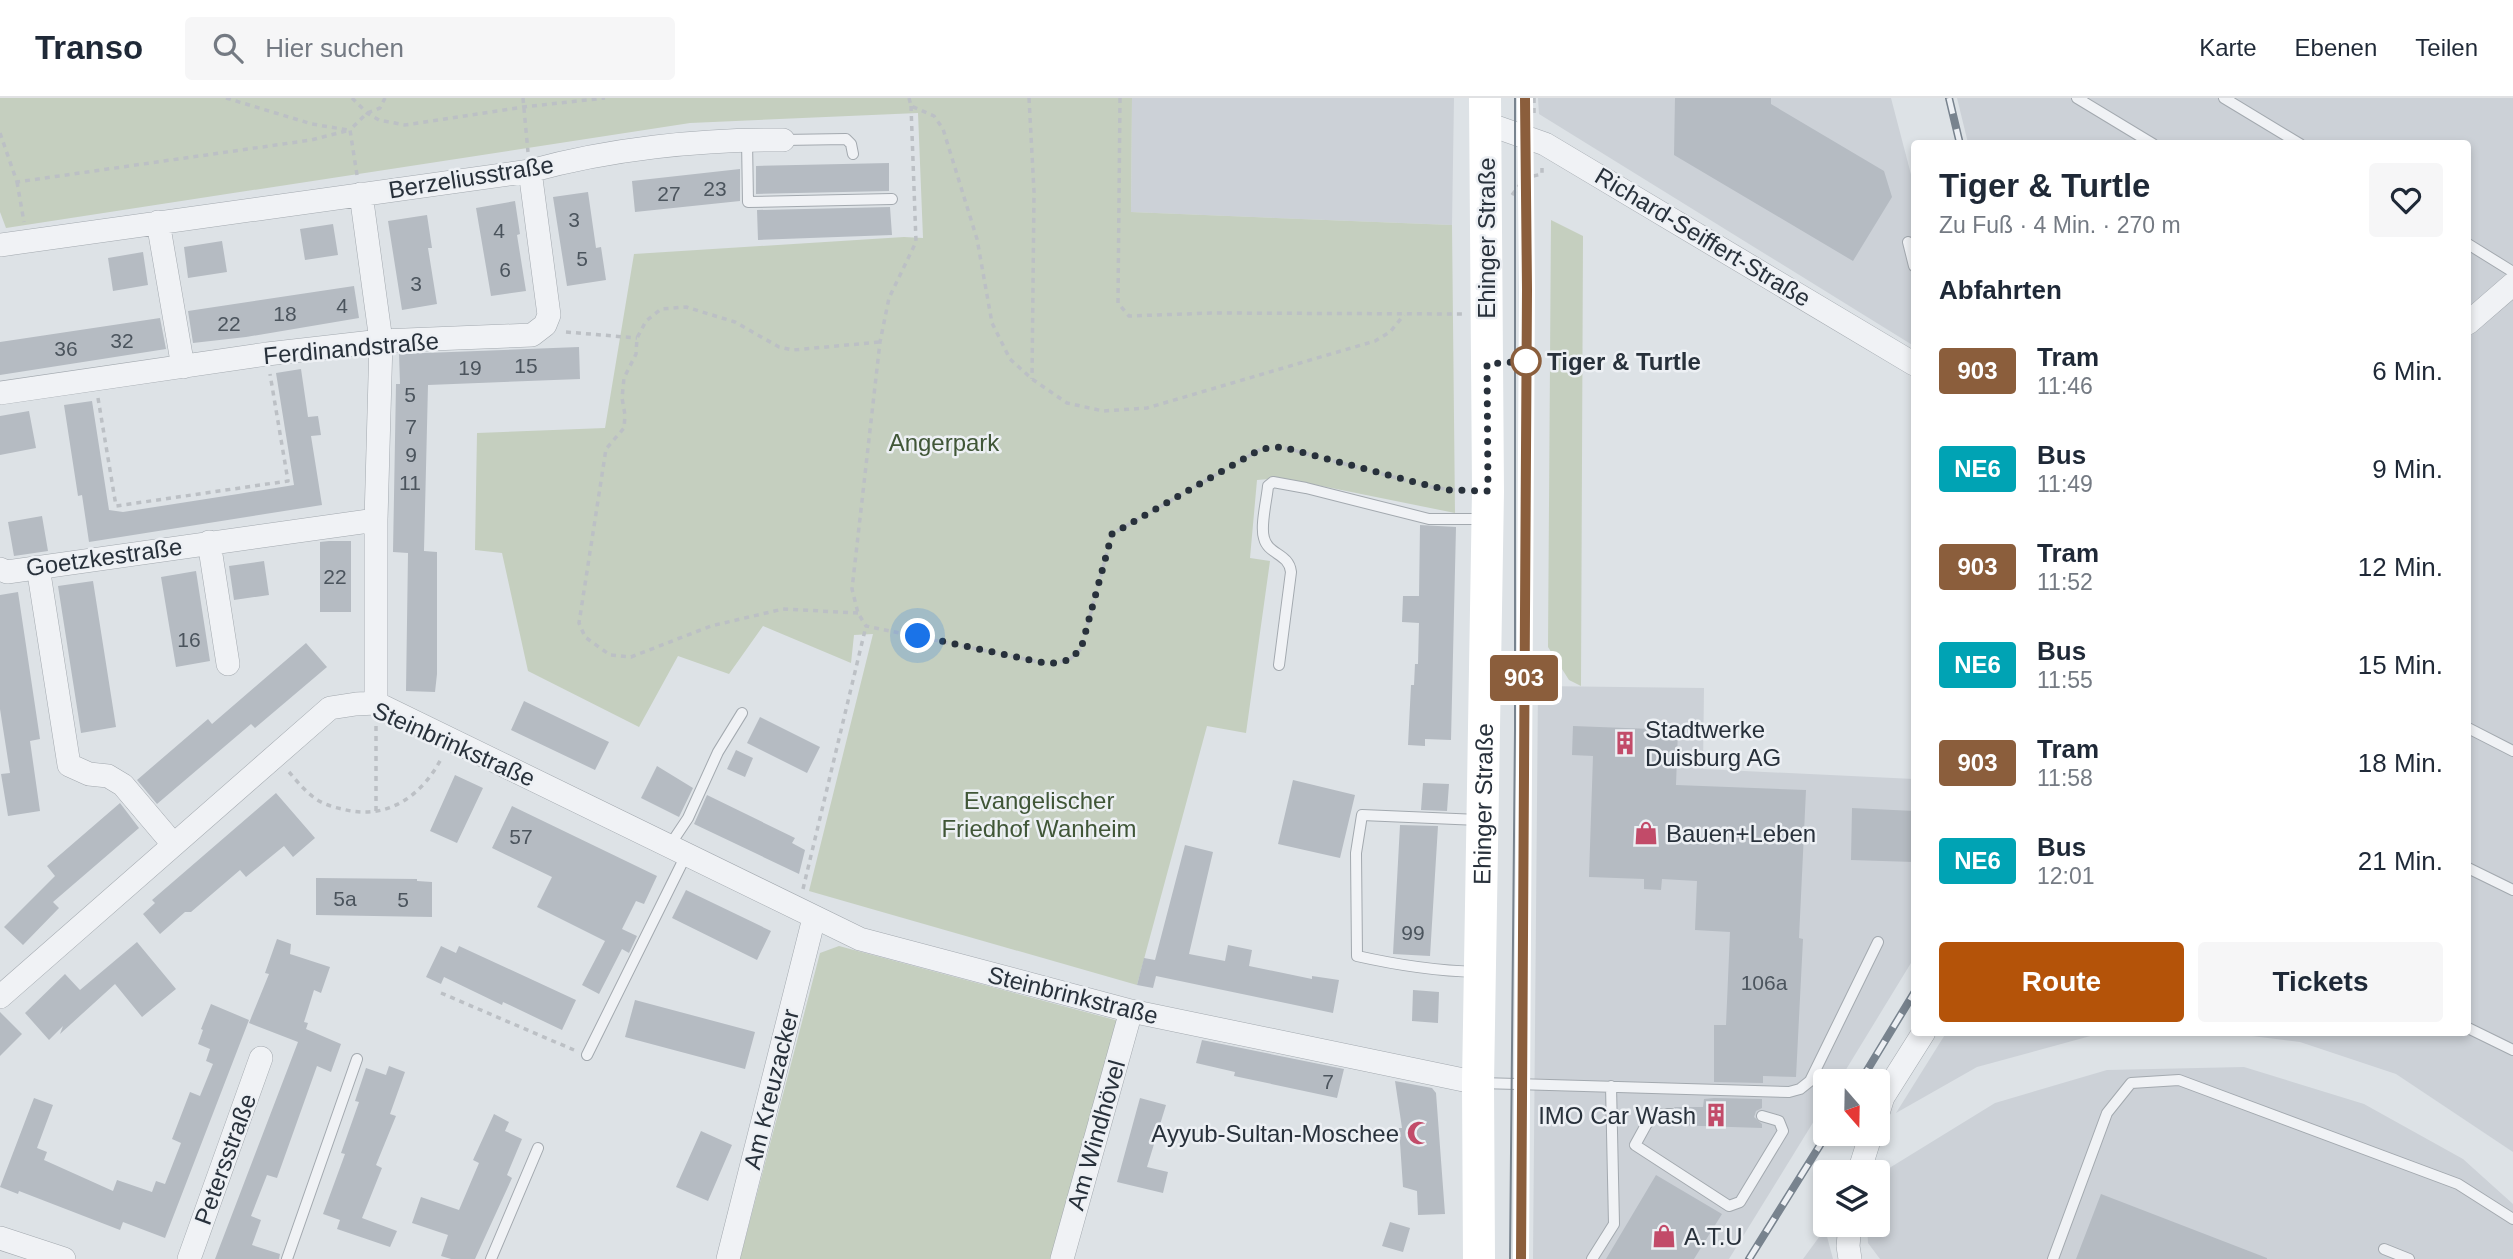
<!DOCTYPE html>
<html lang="de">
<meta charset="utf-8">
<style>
:root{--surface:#fff;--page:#f6f6f7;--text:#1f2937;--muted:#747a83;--line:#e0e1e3;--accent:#b45309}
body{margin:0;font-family:Arial,sans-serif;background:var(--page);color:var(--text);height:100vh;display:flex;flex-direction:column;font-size:26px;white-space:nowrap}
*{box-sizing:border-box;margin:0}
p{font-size:23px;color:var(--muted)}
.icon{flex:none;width:38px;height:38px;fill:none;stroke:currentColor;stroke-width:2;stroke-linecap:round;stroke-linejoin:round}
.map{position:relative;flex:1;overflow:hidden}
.sheet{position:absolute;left:1911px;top:42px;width:560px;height:896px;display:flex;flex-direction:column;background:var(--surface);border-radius:7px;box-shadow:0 4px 10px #0003}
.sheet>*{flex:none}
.badge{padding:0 14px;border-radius:5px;font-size:24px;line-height:46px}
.needle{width:46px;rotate:160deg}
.tools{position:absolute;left:1813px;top:971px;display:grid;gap:14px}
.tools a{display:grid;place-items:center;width:77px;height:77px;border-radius:7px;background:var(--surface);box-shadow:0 4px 10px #0003;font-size:35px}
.you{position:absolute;width:35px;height:35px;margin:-18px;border:5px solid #fff;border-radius:50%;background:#1a73e8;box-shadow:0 0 0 10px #1a73e833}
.map>.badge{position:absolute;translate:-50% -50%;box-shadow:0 0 0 4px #fff}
h2{padding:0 28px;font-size:26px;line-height:63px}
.round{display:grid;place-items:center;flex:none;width:74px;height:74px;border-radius:7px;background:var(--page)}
.summary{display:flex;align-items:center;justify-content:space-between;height:119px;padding:0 28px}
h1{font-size:33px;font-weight:700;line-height:52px}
.action{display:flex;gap:14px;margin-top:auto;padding:14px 28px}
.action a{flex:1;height:80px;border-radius:7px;background:var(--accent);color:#fff;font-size:28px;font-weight:700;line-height:80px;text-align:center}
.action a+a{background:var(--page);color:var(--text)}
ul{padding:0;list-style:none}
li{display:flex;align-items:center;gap:21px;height:98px;padding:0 28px}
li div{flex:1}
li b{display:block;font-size:26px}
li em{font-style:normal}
li .badge{min-width:77px;font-weight:700;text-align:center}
header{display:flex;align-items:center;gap:42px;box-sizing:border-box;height:98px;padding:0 35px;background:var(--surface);border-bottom:2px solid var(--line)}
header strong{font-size:33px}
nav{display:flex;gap:38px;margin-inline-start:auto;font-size:24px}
.search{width:490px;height:63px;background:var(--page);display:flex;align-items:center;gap:18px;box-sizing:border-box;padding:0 24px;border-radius:7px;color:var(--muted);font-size:26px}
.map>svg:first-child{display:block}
.built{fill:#ccd1d7}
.green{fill:#c5cfbf}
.building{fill:#b5bbc2}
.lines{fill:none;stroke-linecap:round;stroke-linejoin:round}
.lane-casing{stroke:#a3a9af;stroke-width:12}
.street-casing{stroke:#a3a9af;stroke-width:24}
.path{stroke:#bcc0c5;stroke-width:3.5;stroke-dasharray:5 5;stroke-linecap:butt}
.lane{stroke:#f0f2f5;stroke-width:10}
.street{stroke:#f0f2f5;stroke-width:23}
.secondary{stroke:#fff;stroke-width:32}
.tram{stroke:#78838e;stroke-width:2}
.rail-casing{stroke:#78838e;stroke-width:8}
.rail{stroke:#edf0f4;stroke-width:5;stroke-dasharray:16;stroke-linecap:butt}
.line-casing{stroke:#fff;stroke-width:16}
.line{stroke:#8b5e3c;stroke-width:10}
.walk{stroke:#28313b;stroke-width:7;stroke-dasharray:0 12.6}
.stop-dot{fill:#fff;stroke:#8b5e3c;stroke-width:3.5}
.labels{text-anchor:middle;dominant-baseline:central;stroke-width:5;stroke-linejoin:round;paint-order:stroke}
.number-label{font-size:21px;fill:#4b545d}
.street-label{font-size:24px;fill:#28313b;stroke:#edf0f4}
.stop-label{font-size:24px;font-weight:bold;fill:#28313b;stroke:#edf0f4;text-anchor:start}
.park-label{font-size:24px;fill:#405637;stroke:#edf0f4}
.poi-label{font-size:24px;fill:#28313b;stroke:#edf0f4;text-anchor:start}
</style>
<header>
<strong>Transo</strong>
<div class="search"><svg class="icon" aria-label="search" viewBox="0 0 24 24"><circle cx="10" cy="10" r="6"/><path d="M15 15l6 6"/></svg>Hier suchen</div>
<nav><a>Karte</a><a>Ebenen</a><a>Teilen</a></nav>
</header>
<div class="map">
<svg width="2513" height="1161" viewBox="0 0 2513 1161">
<rect width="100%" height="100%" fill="#dde2e6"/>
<path class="built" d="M1132,0H1454L1452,127L1131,114Z
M1538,0H1891L1914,88V248L1539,16Z
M1957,0H2513V1054L2396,976L2300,944L2228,935L2468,934V46L1968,45Z
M1538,588L1704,590L1703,671L1914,681V860L1839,983L1825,984V1005L1729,1161H1533Z
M1946,935V934L2150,935L2094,937L1977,969L1896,1015Z
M2244,969L2364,1006L2463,1061L2513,1106V1161H1880L1868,1145L1867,1127H1878V1077L1995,1005L2107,972Z
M1825,1131L1833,1161H1803Z"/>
<path class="green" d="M0,0H1132L1131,114L1452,127L1455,415L1282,380L1257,382L1250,460L1270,463L1246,635L1207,628L1137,887L809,793L873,536L854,537L851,565L763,528L729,576L678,558L639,629L528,573L502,455L475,452L477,335L605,330L634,156L904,139L923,140L918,15L690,25L6,130L0,114Z
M1551,122L1583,138L1581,588L1569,582L1548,549Z
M839,848L1119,923L1052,1161H740L820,855Z"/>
<path class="building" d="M1675,0H1771V6L1884,73L1892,99L1853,163L1674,57Z
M889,65V93L756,96V68Z
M740,71V103L635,114L632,83Z
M588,94L596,150L601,149L606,182L567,188L553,99Z
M515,103L520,136L517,137L526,193L491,198L476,110Z
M890,109L892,137L758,142L757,112Z
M427,117L432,150H428L437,206L402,212L388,123Z
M333,126L338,157L305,162L300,131Z
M222,143L227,174L188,180L184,149Z
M143,154L148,187L113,193L108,160Z
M354,188L359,220L246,239L193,245L188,213Z
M160,220L166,251L0,277V244Z
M579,249L580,281L428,287L424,453L437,454V576L435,594L406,593L408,455L393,454L396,286H400L399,256Z
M301,271L308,319L318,318L321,337L311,338L322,407L89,444L82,397L78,398L64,307L92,303L109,412L123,414L238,396L294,387L276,275Z
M29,313L36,350L0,357V318Z
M42,418L48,453L14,458L8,424Z
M1420,427L1456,429L1451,642L1425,641V648L1408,647L1411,587H1414L1415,566H1418L1419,525L1402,524L1403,498H1419Z
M329,443H351V514H320V444Z
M264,463L269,497L234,502L229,468Z
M196,473L210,563L176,569L161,479Z
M93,483L116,629L81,635L58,488Z
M18,494L40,641L30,643L40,713L8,718L1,676L10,675L0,611V497Z
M306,545L327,569L255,630L251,626L157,706L137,682L208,621L212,626Z
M524,603L609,644L595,672L511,632Z
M760,619L820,649L807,675L747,645Z
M1573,628L1678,632L1676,687L1806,692L1799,840L1803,841L1796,979L1763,978V985L1714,984V927H1726L1730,834L1695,832L1697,783L1662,781L1661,792L1644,791V781L1589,779L1593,658L1572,657Z
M736,652L753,660L745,679L727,671Z
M657,668L693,690L679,719L641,700Z
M455,677L483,690L457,745L430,733Z
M1293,682L1355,697L1340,760L1278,746Z
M1423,685L1449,686L1447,713L1421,712Z
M276,695L315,740L293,759L284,748L246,779L240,772L191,814H185L160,836L143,816L155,805L152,802Z
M707,697L795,740L792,745L805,752L799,776L694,726Z
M120,705L139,730L53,804L59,810L23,847L4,829L55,778L47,768Z
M512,708L657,778L644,806L636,803L622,831L637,838L629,855L622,851L599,896L582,887L605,843L537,809L552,779L492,750Z
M1852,710L1914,713V764L1851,762Z
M1400,727L1438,728L1430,858L1393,856Z
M1185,747L1213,754L1189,856L1225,863L1228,847L1252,852L1249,868L1312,881V878L1339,882L1333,915L1156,878L1153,890L1137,887L1144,860L1155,862Z
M316,780L417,781V783L432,784V819L316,817Z
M686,792L771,833L757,862L672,820Z
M277,841L291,846L290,856L330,869L321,895L314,892L304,924L308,925L306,931L341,946L331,974L317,968L277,1080L267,1077L251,1118L261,1122L252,1147L280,1156L279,1161H215L298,944L249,925L269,876L265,875Z
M137,844L176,891L142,919L115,886L60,936L63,928L49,942L25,915L65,876L80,892Z
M441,848L456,855L459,848L576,902L562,932L503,904L502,907L444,879L441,886L426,879Z
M1413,892L1439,894L1438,925L1412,923Z
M635,902L755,934L745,971L625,939Z
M211,906L249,922L165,1140L123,1124L120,1132L19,1093L18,1096L0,1089L34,1000L53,1007L37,1050L47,1054L44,1062L113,1093L117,1082L152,1094L156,1083L165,1086L181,1045L172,1041L190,994L200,998L213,966L206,963L210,951L198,946L203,932L201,931Z
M0,914L22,936L0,958Z
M1202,942L1344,971L1337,1000L1234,978L1235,974L1196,965Z
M389,968L405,974L390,1016L396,1018L376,1067L382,1070L362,1120L397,1133L390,1149L337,1131L340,1122L323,1116L345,1056L341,1055L359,1004L355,1003L366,970L386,977Z
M1395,983L1432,990L1436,995L1445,1116L1418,1117L1417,1093L1403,1089L1399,1030H1402Z
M1140,1000L1166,1007L1147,1069L1168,1074L1163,1095L1117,1084Z
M1714,1000L1762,1001V1010L1756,1013L1754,1019L1762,1026V1030L1671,1027V1024L1675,1022L1679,1017L1674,1009H1703L1704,1001Z
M494,1016L509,1024L505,1033L522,1041L507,1077L512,1080L475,1161H451L441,1158L448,1137L412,1125L421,1099L459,1112L479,1065L473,1062Z
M701,1033L732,1047L708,1103L676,1089Z
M1656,1077L1722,1116L1694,1161H1606Z
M2101,1096L2267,1160V1161H2076Z
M1390,1124L1410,1130L1403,1154L1382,1148Z"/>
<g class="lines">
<g class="lane-casing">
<path id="lane" d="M2077,0L2153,46
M2224,0L2300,46
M747,42L748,104L892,101
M783,42L846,41L851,46L853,56
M1908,144L1914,168
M2468,146L2513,174
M1279,567L1291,474C1289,455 1268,457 1264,440C1260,428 1267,401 1268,388L1273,384L1306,390L1429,421H1485
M2468,630L2513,653
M670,747L688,720L718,654L742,615
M2468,770L2513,792
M1477,874C1436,873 1397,867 1357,858L1356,755L1362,717L1479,722
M2468,930L2513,952
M587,957L687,755
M1480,985L1789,994L1800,991L1810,983L1878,844
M1671,1016H1655L1646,1027L1635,1047L1729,1108L1740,1104L1783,1033L1779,1023L1762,1018
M2384,1151L2409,1161
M287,1161L357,961
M491,1161L538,1050
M1592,1161L1614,1126L1611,988
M2053,1161L2107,1015L2131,985L2179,982L2458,1086L2513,1121"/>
</g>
<g class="street-casing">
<path id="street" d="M1485,25L1545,46L1914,266
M361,96L381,243L376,422V605
M158,124L183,269
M0,147L530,73C609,51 701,41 783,42
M2468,225L2513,186
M0,295L267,256L381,243L532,237L545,227L549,217L530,73
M209,444L228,566
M38,469L69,667L89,676L108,678L123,687L173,746
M0,471L7,474L376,422
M0,899L330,610L356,606L376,605L860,841L1131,913L1478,985
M1878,1015L1883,999L1924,934
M1859,1074L1871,1036
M0,1140L64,1161
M189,1161L261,960
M728,1161L814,820
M1062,1161L1131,913
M1850,1161L1848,1148L1850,1127"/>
</g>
<path class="path" d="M226,0L312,26L348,32
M352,0L367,15L379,22L405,27L523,9L605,0
M523,0L528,54
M909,0L911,8L934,18L943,31L977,141L992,225L1010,261L1032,281L1067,305L1103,313L1147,310L1375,243L1390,234L1404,217
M1029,0L1034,94L1032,281
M1120,0L1118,205L1129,218L1211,215L1463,216
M1534,0V19
M911,8L916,144L889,200L880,244L852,491L858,515L866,528L1049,566L1069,562L1081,551L1112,436L1261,351L1282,349L1430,389L1464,393
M0,35L17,84L311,42L350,32
M357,77L350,32L367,15L380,10L385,0
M17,84L24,124
M1512,97L1525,80L1542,76V70
M566,234L637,240
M98,300L116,408L288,383L270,276
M858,515L783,511L711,528L631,559L610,557L585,539L579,525L606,351L624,330L625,317L622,300L624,280L636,256L637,240L646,223L661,211L686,209L735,224L779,249L793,252L880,244
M376,628V714
M289,674C296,682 303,691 312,698C320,705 332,709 342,711C386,723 421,699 441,661
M803,791L866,528
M441,895L574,952"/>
<use href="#lane" class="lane"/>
<use href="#street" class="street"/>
<path class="secondary" id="s1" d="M1479,1161L1478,985L1488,393L1485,0"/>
<path class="tram" d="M1526,258V160
M1510,1161L1515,632V0"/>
<g class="rail-casing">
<path id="rail" d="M1949,0L1960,46
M1860,984L1914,895
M1749,1161L1827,1036"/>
</g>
<use href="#rail" class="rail"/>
</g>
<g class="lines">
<g class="line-casing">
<path id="line" d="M1521,1161L1527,191L1525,0"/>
</g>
<use href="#line" class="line"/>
<path class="walk" d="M918,538L1049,566L1069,562L1081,551L1112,436L1261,351L1282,349L1430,388L1448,392L1488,393L1487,266L1526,263"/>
</g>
<defs>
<g id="building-bare" transform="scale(1.89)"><path d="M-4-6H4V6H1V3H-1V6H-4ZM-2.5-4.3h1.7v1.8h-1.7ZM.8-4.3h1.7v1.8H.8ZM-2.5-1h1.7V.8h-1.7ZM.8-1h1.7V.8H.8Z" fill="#c24b69" stroke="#edf0f4" stroke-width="2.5" paint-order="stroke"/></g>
<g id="shop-bare" transform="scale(1.89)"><path d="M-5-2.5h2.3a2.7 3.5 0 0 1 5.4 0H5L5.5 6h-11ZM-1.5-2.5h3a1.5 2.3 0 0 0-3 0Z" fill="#c24b69" stroke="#edf0f4" stroke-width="2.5" paint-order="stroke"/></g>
<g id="mosque-bare" transform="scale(1.89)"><path d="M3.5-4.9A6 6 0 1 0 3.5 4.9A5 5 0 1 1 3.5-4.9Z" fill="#c24b69" stroke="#edf0f4" stroke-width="2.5" paint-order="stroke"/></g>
</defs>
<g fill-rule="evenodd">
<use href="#building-bare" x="1625" y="645"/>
<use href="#shop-bare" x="1646" y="735"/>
<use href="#building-bare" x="1716" y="1017"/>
<use href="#mosque-bare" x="1419" y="1035"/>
<use href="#shop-bare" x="1664" y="1138"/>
</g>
<circle class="stop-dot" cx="1526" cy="263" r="14"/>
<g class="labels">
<g class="number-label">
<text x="715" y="90">23</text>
<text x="669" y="95">27</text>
<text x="574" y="121">3</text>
<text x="499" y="132">4</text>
<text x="582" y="160">5</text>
<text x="505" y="171">6</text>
<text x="416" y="185">3</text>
<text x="342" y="207">4</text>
<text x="285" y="215">18</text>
<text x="229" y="225">22</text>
<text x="122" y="242">32</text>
<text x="66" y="250">36</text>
<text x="526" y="267">15</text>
<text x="470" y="269">19</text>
<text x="410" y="296">5</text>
<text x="411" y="328">7</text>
<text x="411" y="356">9</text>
<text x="410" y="384">11</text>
<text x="335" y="478">22</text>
<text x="189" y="541">16</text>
<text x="521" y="738">57</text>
<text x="345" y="800">5a</text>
<text x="403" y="801">5</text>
<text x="1413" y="834">99</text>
<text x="1764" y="884">106a</text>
<text x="1328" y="983">7</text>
</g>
<g class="street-label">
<text transform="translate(471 79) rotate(-9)">Berzeliusstraße</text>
<text transform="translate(1703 139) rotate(31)">Richard-Seiffert-Straße</text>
<text transform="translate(1486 140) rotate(-90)">Ehinger Straße</text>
<text transform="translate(351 250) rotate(-5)">Ferdinandstraße</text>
<text transform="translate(104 459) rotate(-8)">Goetzkestraße</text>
<text transform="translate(454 646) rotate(24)">Steinbrinkstraße</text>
<text stroke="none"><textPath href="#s1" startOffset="455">Ehinger Straße</textPath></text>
<text transform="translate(1073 897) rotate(14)">Steinbrinkstraße</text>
<text transform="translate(771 991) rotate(-76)">Am Kreuzacker</text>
<text transform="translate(1096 1037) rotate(-74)">Am Windhövel</text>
<text transform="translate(225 1061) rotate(-70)">Petersstraße</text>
</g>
<g class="stop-label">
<text x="1547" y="263">Tiger &amp; Turtle</text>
</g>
<g class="park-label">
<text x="944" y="344">Angerpark</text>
<text x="1039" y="702">Evangelischer<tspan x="1039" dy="28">Friedhof Wanheim</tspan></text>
</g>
<g class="poi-label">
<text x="1645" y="631">Stadtwerke<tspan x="1645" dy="28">Duisburg AG</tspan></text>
<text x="1666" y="735">Bauen+Leben</text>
<text x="1696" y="1017" text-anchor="end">IMO Car Wash</text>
<text x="1399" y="1035" text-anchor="end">Ayyub-Sultan-Moschee</text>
<text x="1684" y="1138">A.T.U</text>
</g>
</g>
</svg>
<div class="tools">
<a><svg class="needle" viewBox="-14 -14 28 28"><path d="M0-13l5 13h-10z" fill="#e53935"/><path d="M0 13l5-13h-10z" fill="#747a83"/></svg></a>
<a><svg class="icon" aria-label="layers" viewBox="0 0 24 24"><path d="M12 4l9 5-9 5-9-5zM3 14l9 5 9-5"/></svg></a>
</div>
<div class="you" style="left:918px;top:538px"></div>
<b class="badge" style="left:1524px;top:580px;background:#8b5e3c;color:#fff">903</b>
<section class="sheet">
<div class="summary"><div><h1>Tiger &amp; Turtle</h1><p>Zu Fuß · 4 Min. · 270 m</p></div><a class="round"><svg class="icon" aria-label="heart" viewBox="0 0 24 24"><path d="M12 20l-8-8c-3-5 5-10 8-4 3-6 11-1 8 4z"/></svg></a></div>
<h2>Abfahrten</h2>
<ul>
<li><span class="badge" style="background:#8b5e3c;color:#fff">903</span><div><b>Tram</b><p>11:46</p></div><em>6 Min.</em></li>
<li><span class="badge" style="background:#00a3b4;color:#fff">NE6</span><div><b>Bus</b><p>11:49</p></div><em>9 Min.</em></li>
<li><span class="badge" style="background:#8b5e3c;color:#fff">903</span><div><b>Tram</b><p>11:52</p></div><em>12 Min.</em></li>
<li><span class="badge" style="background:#00a3b4;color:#fff">NE6</span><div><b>Bus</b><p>11:55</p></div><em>15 Min.</em></li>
<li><span class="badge" style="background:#8b5e3c;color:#fff">903</span><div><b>Tram</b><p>11:58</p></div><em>18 Min.</em></li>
<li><span class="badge" style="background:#00a3b4;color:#fff">NE6</span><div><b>Bus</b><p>12:01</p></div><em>21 Min.</em></li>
</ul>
<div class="action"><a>Route</a><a>Tickets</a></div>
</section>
</div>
